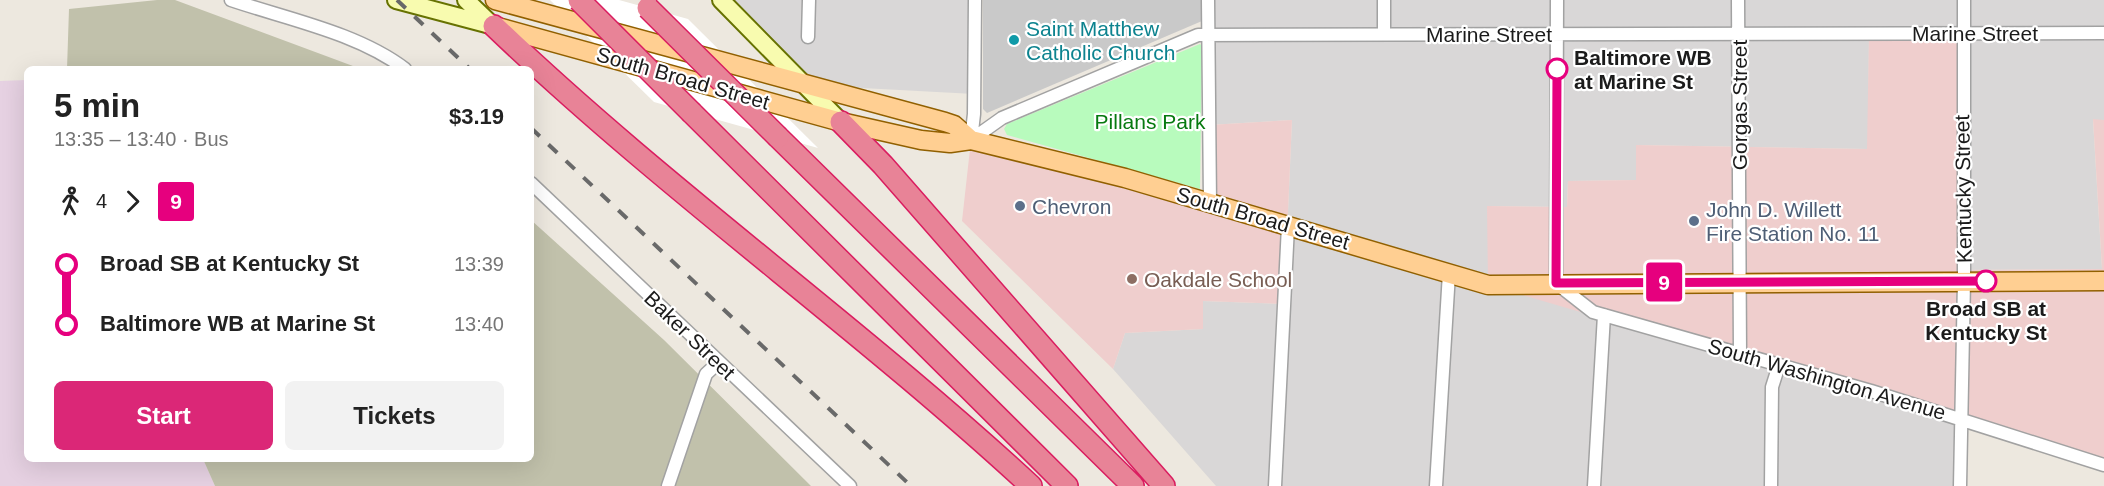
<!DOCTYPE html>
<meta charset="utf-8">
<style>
:root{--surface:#fff;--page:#f2f2f2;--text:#222;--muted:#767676;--accent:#db2777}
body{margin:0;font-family:Arial,sans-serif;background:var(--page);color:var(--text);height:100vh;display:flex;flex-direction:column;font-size:22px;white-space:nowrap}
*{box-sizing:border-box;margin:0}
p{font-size:20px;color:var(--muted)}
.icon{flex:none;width:33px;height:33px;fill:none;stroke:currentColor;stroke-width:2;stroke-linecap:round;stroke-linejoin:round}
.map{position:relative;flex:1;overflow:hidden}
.side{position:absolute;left:24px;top:66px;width:510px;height:396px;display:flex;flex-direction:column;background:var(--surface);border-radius:9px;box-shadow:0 6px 24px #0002}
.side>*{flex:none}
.badge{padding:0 12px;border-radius:4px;font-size:21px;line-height:39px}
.map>.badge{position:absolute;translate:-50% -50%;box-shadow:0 0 0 3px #fff}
.legs{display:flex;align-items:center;gap:9px;height:66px;padding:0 30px;font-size:20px}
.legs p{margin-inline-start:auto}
.headline{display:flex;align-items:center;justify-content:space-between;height:102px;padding:0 30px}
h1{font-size:33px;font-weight:700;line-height:45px}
.primary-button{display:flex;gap:12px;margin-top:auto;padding:12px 30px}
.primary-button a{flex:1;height:69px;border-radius:9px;background:var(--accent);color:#fff;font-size:24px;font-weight:700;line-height:69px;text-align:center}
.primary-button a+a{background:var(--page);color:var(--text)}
ul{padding:0 30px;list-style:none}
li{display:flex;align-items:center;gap:21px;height:60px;font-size:22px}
li i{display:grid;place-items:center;width:9px;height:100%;margin:0 8px;background:currentColor}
li i::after{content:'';width:15px;height:15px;margin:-8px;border:4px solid;border-radius:50%;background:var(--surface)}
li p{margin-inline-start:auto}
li:first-child i{background:linear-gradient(#0000 50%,currentColor 0)}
li:last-child i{background:linear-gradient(currentColor 50%,#0000 0)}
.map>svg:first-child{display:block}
.residential{fill:#d9d7d7}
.commercial{fill:#efcecd}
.industrial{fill:#e6d1e2}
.religious{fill:#c9c9c9}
.construction{fill:#c1c1ab}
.park{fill:#b8fbbd}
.pier{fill:#fff}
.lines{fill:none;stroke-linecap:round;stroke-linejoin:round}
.street-casing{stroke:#a2a2a2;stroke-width:15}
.secondary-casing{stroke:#677201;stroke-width:20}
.primary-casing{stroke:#916000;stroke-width:21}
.highway-casing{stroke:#da1d60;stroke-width:24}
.street{stroke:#fff;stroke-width:12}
.secondary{stroke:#f8fbaf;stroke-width:16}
.primary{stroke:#ffcf92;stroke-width:18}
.highway{stroke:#e88397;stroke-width:21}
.rail{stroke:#696969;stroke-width:4;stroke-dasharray:12 12;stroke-linecap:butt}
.highway-bridge-casing{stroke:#da1d60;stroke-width:24;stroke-linecap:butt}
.highway-bridge{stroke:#e88397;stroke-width:21}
.line-1-casing{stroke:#fff;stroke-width:14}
.line-1{stroke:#e6007e;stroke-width:9}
.culture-dot{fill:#0f9aa8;stroke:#fff;stroke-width:2}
.stop-1-dot{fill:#fff;stroke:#e6007e;stroke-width:3}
.service-dot{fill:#5c6f8a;stroke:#fff;stroke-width:2}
.education-dot{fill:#8d6e63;stroke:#fff;stroke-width:2}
.labels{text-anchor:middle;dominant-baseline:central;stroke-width:4.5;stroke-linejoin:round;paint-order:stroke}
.culture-label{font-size:21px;fill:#0d838f;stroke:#fff;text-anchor:start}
.street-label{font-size:21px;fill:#1b1b1b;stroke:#fff}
.stop-label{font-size:21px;font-weight:bold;fill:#1b1b1b;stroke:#fff;text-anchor:start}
.park-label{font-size:21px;fill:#077a10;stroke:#fff}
.service-label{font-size:21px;fill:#4e5e75;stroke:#fff;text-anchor:start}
.education-label{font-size:21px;fill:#785e54;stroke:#fff;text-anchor:start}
</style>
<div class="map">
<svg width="2104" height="486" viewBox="0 0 2104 486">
<rect width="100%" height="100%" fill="#ede8df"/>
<path class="residential" d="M717,0H975L974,94L806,85Z
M1209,0H2104V120H2093L2102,269L1958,270L1869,33L1868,149L1636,145V180L1568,181L1567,207L1487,206L1960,418V486H1216L1113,369L1125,333L1203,329L1202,301L1284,304L1292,120L1209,125Z"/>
<path class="commercial" d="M1869,33H1963L1959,270L2102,269L2093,119L2104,120V465L1488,285L1487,206L1567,207L1568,181L1636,180V145L1867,149Z
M1292,120L1284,304L1203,301V329L1125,333L1113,369L962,221L971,140L1209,202V125Z"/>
<path class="industrial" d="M27,80V459H203L215,486H0V81Z"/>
<path class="religious" d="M983,0H1202V21L987,113L983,109Z"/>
<path class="construction" d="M157,0H175L361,69H67L69,9Z
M531,220L664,340L811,486H215L203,459H531Z"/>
<path class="park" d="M1200,44L1202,46L1200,189L1007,135L1004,129L1007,124Z"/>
<path class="pier" d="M550,0H619L688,19L818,148L654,102Z"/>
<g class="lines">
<g class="street-casing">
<path id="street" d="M231,0C287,19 358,33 405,69
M1208,0L1210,202
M1384,0V34
M1557,0L1556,283L1593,312L1871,391L2104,465
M1738,0L1740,353
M808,37L809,0
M971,140L1002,118L1198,35L2104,33
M971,140L974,114L975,0
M531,183L850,486
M668,486L706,374L719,362
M1275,486L1288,226
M1436,486L1449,273
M1594,486L1604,315
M1771,486L1772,387L1779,365
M1960,486L1964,281V0"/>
</g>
<g class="secondary-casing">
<path id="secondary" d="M396,0L494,26
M466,0L493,26
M721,0L841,122"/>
</g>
<g class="primary-casing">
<path id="primary" d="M495,0L945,122L954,125L971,140
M494,26L841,122L921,140L950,143L971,140L1125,178L1488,285L2104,281"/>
</g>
<g class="highway-casing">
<path id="highway" d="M494,26C664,189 858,326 1031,486
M692,113L1067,486
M841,122L883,165L1164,486
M778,137L1133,486"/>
</g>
<use href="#street" class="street"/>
<use href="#secondary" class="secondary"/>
<use href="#primary" class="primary"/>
<use href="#highway" class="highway"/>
<path class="rail" d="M397,0L470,69
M531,128L911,486"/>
<g class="highway-bridge-casing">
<path id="highway-bridge" d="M579,0L692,113
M648,8L778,137"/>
</g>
<use href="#highway-bridge" class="highway-bridge"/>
</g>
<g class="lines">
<g class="line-1-casing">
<path id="line-1" d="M1557,69L1556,283L1986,281"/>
</g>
<use href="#line-1" class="line-1"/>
</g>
<circle class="culture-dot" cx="1014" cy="40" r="6"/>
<g class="stop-1-dot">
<circle cx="1557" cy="69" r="10"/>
<circle cx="1986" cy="281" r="10"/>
</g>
<g class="service-dot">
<circle cx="1020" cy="206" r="6"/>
<circle cx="1694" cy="221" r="6"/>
</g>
<circle class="education-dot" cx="1132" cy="279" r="6"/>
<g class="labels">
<g class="culture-label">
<text x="1026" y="28">Saint Matthew<tspan x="1026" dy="24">Catholic Church</tspan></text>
</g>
<g class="street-label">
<text x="1975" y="33">Marine Street</text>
<text x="1489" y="34">Marine Street</text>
<text transform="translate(683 78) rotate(16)">South Broad Street</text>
<text transform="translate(1739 105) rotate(-90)">Gorgas Street</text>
<text transform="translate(1963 189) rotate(-91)">Kentucky Street</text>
<text transform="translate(1263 218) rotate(16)">South Broad Street</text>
<text transform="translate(690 335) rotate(44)">Baker Street</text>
<text transform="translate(1827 379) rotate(16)">South Washington Avenue</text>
</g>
<g class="stop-label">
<text x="1574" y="57">Baltimore WB<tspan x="1574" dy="24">at Marine St</tspan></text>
<text x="1986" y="308" text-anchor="middle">Broad SB at<tspan x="1986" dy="24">Kentucky St</tspan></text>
</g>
<g class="park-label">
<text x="1150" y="121">Pillans Park</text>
</g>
<g class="service-label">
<text x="1032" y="206">Chevron</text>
<text x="1706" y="209">John D. Willett<tspan x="1706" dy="24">Fire Station No. 11</tspan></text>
</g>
<g class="education-label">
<text x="1144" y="279">Oakdale School</text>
</g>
</g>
</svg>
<b class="badge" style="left:1664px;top:282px;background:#e6007e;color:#fff">9</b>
<section class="side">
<div class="headline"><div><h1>5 min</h1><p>13:35 – 13:40 · Bus</p></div><b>$3.19</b></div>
<div class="legs"><svg class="icon" aria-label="walk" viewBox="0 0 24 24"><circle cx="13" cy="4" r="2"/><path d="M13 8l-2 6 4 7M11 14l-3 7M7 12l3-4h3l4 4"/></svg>4<svg class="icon" aria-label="forward" viewBox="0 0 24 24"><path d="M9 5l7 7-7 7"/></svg><b class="badge" style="background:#e6007e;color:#fff">9</b></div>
<ul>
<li><i style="color:#e6007e"></i><b>Broad SB at Kentucky St</b><p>13:39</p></li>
<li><i style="color:#e6007e"></i><b>Baltimore WB at Marine St</b><p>13:40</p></li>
</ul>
<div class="primary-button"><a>Start</a><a>Tickets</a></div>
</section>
</div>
